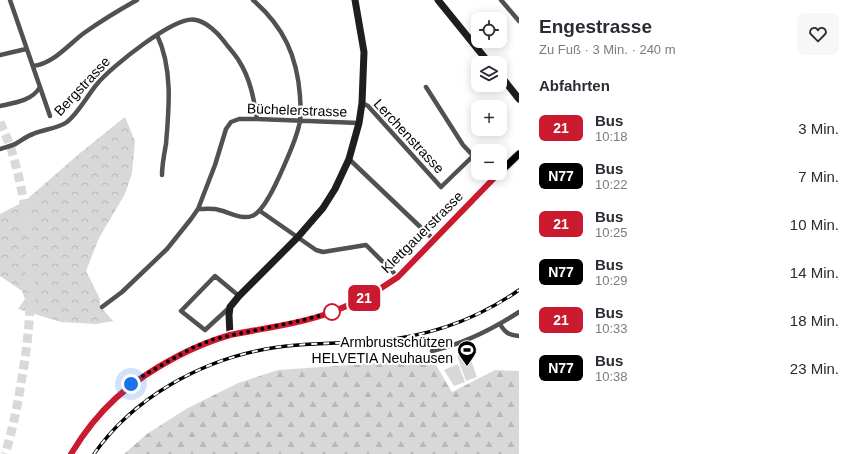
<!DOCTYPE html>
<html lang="de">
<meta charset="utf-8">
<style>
:root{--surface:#fff;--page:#f7f7f7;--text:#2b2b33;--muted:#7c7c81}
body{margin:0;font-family:Arial,sans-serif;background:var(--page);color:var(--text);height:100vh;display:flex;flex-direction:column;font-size:15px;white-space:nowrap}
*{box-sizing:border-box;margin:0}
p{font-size:13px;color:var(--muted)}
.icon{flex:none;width:22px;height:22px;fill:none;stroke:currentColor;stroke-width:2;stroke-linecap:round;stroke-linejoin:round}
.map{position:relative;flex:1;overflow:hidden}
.panel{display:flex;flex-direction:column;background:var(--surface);width:340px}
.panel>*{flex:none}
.badge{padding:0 8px;border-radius:6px;font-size:14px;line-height:26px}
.fabs{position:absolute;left:471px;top:12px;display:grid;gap:8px}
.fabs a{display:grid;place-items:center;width:36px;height:36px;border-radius:8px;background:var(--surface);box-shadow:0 2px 10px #0003;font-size:20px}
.you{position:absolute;width:20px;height:20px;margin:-10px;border:3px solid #fff;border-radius:50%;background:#1a73e8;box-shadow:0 0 0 6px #1a73e833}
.map>.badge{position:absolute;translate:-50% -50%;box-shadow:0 0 0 2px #fff}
h2{padding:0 20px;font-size:15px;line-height:36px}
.round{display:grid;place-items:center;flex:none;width:42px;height:42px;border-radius:8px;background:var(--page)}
.overview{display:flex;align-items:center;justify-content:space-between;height:68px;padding:0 20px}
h1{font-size:19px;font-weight:700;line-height:30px}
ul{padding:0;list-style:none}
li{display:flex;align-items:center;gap:12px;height:48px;padding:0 20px}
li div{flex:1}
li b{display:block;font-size:15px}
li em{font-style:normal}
li .badge{min-width:44px;font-weight:700;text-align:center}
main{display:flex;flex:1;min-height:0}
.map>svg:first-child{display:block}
.forest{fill:url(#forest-firs)}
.park{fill:url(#park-crowns)}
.garden{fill:#d8d8d8}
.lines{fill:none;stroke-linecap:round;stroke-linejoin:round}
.highway-tunnel{stroke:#d9d9d9;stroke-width:9;stroke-dasharray:9 4.5;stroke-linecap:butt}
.primary-casing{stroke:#dbdbdb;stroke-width:9}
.street{stroke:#515151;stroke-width:4.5}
.secondary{stroke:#1e1e1e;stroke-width:7}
.primary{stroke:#000;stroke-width:7}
.rail-casing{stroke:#000;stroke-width:3.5}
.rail{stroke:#fff;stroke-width:2;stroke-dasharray:6;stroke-linecap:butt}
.line-casing{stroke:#fff;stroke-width:9}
.line{stroke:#ca1a30;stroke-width:6}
.walk{stroke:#000;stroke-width:4;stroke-dasharray:0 7.2}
.stop-dot{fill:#fff;stroke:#ca1a30;stroke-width:2}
.labels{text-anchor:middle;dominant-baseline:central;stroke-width:4;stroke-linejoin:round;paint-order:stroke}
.street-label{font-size:14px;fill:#000;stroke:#fff}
.poi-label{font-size:14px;fill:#000;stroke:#fff;text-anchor:end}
</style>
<main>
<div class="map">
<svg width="519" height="454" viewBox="0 0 519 454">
<defs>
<pattern id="forest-firs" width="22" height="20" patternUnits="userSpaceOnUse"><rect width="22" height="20" fill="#d8d8d8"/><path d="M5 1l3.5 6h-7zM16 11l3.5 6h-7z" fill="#b8b8b8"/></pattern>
<pattern id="park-crowns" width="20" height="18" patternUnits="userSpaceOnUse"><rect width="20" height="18" fill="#d8d8d8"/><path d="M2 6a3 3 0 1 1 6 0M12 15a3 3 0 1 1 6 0" fill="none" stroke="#b8b8b8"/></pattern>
</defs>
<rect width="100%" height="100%" fill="#fff"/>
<path class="forest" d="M430,355L452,392L495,370L519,371V454H124L147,434L186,409L238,383L278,370L393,362Z"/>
<path class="park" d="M125,117L135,141L132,173L125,194L99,238L86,271L100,299V306L113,321L96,324L61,322L18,309L25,299L22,291L0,276V214L25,201L80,153Z"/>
<path class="garden" d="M468,352L477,377L466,381L457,356Z
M458,364L465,382L454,386L444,370Z"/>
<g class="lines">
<path class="highway-tunnel" d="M0,122C5,134 11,146 14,159C34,230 35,304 22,377C18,403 13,429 5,454"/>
<g class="primary-casing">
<path id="primary" d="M500,172L519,154
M71,454C98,410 128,383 173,359C193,348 208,341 230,335C264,328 300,324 332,312C356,303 377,291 398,277L499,173"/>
</g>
<path class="street" d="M501,0L519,21
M157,35C173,68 169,109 166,144C164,155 162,165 162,175
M0,55L26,49
M33,66C53,64 68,45 84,33C101,21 119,10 137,0
M40,87L50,116
M426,87L463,145L478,161
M362,103L368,106L441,187L473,156
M0,106C14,103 32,101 40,87L10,0
M0,149C6,147 12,146 17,143C22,140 27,136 33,134C44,129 57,129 67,122C79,112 87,96 97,84C110,68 176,14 196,20C206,22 217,32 223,40C228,47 235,54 239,61C250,78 254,99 257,119
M349,159L434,240
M490,173L494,178
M198,209C205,209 213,208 219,210C229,212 241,220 252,216C263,212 274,188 279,177C286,161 298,137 300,120C302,112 300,104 300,96C297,56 284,27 253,0
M260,211L316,250L323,252L366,245L398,277
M102,307L122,292L167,249L191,219L198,209L215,165L226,129L231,122L239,119H257L359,123
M230,307L205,330L181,311L215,276L239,296
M500,324C505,333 509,335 519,336
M432,351C463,344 493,329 519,312"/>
<path class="secondary" d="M438,0L489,63
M500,75L519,99
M230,335L229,315L230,307L239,296L297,238L323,208L335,189L349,159L359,123L362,103L364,52L355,0"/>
<use href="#primary" class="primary"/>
<g class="rail-casing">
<path id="rail" d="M94,454C133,398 200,361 266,349C302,342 339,344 375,341C427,337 476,320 519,290"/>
</g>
<use href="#rail" class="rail"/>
</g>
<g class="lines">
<g class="line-casing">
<path id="line" d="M71,454C98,409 129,382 176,357C195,347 209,341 230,335C264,328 300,324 332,312C356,303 378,291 398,277L499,173"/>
</g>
<use href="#line" class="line"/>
<path class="walk" d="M131,384L146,374L192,348L214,339L304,320L332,312"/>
</g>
<defs>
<g id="stadium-pin" transform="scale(1)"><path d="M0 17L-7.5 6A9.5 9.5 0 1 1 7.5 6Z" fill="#000" stroke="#fff"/><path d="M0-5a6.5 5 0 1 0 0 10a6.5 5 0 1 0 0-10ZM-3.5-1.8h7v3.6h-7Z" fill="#fff"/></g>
</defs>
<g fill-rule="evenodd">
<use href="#stadium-pin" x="467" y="350"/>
</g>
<circle class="stop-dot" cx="332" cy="312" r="8"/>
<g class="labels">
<g class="street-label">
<text transform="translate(82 86) rotate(-47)">Bergstrasse</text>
<text transform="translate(297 110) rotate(2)">Büchelerstrasse</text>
<text transform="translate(409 136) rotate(47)">Lerchenstrasse</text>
<text transform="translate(422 232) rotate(-45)">Klettgauerstrasse</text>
</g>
<g class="poi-label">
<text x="453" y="342">Armbrustschützen<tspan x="453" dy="16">HELVETIA Neuhausen</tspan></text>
</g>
</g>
</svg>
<div class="fabs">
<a><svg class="icon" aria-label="locate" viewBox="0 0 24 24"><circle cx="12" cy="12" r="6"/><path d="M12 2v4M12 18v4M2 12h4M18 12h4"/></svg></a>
<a><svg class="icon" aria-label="layers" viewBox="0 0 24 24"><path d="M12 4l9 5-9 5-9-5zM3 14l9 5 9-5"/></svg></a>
<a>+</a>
<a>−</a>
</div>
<div class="you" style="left:131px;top:384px"></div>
<b class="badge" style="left:364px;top:298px;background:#ca1a30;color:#fff">21</b>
</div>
<section class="panel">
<div class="overview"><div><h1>Engestrasse</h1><p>Zu Fuß · 3 Min. · 240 m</p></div><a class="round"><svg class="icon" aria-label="heart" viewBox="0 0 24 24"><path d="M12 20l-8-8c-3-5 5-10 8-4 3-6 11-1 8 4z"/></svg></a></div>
<h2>Abfahrten</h2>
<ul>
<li><span class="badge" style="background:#ca1a30;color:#fff">21</span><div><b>Bus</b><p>10:18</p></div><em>3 Min.</em></li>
<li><span class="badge" style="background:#000;color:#fff">N77</span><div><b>Bus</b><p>10:22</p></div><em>7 Min.</em></li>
<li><span class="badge" style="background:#ca1a30;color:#fff">21</span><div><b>Bus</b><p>10:25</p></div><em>10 Min.</em></li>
<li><span class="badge" style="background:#000;color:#fff">N77</span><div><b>Bus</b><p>10:29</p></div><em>14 Min.</em></li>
<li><span class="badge" style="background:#ca1a30;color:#fff">21</span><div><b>Bus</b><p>10:33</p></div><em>18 Min.</em></li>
<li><span class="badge" style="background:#000;color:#fff">N77</span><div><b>Bus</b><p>10:38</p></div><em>23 Min.</em></li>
</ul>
</section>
</main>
